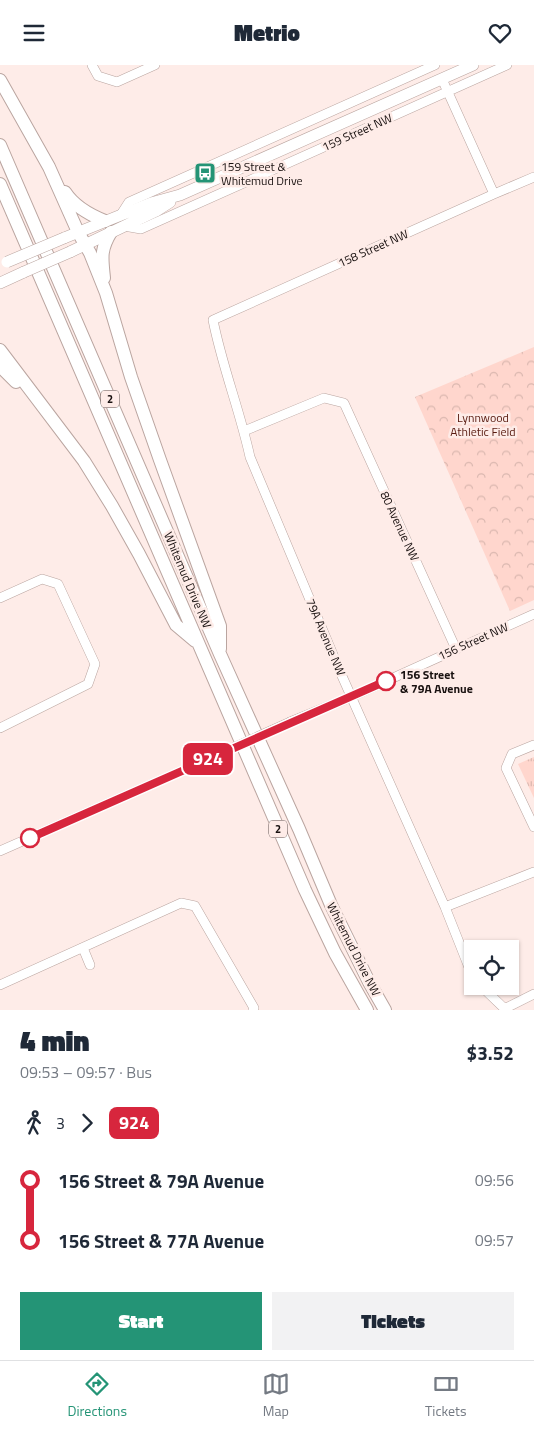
<!DOCTYPE html>
<meta charset="utf-8">
<style>
:root{--surface:#fff;--page:#f2f2f3;--text:#1f2937;--muted:#747a83;--line:#e0e1e3;--accent:#249476}
body{margin:0;font-family:"Titillium Web",sans-serif;background:var(--page);color:var(--text);height:100vh;display:flex;flex-direction:column;font-size:19px;white-space:nowrap}
*{box-sizing:border-box;margin:0}
p{font-size:16px;color:var(--muted)}
.icon{flex:none;width:28px;height:28px;fill:none;stroke:currentColor;stroke-width:2;stroke-linecap:round;stroke-linejoin:round}
.map{position:relative;height:945px;overflow:hidden}
.sheet{display:flex;flex-direction:column;background:var(--surface);flex:1}
.sheet>*{flex:none}
.badge{padding:0 10px;border-radius:8px;font-size:18px;line-height:32px}
.buttons{position:absolute;left:464px;top:875px;display:grid;gap:10px}
.buttons a{display:grid;place-items:center;width:55px;height:55px;border-radius:0px;background:var(--surface);box-shadow:0 1px 4px #0004;font-size:25px}
.map>.badge{position:absolute;translate:-50% -50%;box-shadow:0 0 0 2px #fff}
.legs{display:flex;align-items:center;gap:8px;height:55px;padding:0 20px;font-size:16px}
.legs p{margin-inline-start:auto}
.headline{display:flex;align-items:center;justify-content:space-between;height:85px;padding:0 20px}
h1{font-size:28px;font-weight:800;line-height:38px}
.cta{display:flex;gap:10px;margin-top:auto;padding:10px 20px}
.cta a{flex:1;height:58px;border-radius:0px;background:var(--accent);color:#fff;font-size:20px;font-weight:800;line-height:58px;text-align:center}
.cta a+a{background:var(--page);color:var(--text)}
ul{padding:0 20px;list-style:none}
li{display:flex;align-items:center;gap:18px;height:60px;font-size:19px}
li i{display:grid;place-items:center;width:8px;height:100%;margin:0 6px;background:currentColor}
li i::after{content:'';width:12px;height:12px;margin:-6px;border:4px solid;border-radius:50%;background:var(--surface)}
li p{margin-inline-start:auto}
li:first-child i{background:linear-gradient(#0000 50%,currentColor 0)}
li:last-child i{background:linear-gradient(currentColor 50%,#0000 0)}
header{display:flex;justify-content:space-between;align-items:center;height:65px;padding:0 20px;background:var(--surface);font-size:22px;font-weight:800}
.menu{display:flex;justify-content:space-around;align-items:center;height:70px;border-top:1px solid var(--line);background:var(--surface);font-size:14px;color:var(--muted)}
.menu a{display:grid;justify-items:center;gap:2px}
.menu .current{color:var(--accent)}
.map>svg:first-child{display:block}
.grass{fill:url(#grass-tufts)}
.forest{fill:url(#forest-crowns)}
.lines{fill:none;stroke-linecap:round;stroke-linejoin:round}
.minor-casing{stroke:#baa5a0;stroke-width:10}
.major-casing{stroke:#baa5a0;stroke-width:12}
.highway-casing{stroke:#baa5a0;stroke-width:14}
.minor{stroke:#fff;stroke-width:9}
.major{stroke:#fff;stroke-width:11}
.highway{stroke:#fff;stroke-width:12}
.minor-bridge-casing{stroke:#baa5a0;stroke-width:10;stroke-linecap:butt}
.major-bridge-casing{stroke:#baa5a0;stroke-width:12;stroke-linecap:butt}
.minor-bridge{stroke:#fff;stroke-width:9}
.major-bridge{stroke:#fff;stroke-width:11}
.line-1-casing{stroke:#fff;stroke-width:11}
.line-1{stroke:#d7263d;stroke-width:8}
.stop-1-dot{fill:#fff;stroke:#d7263d;stroke-width:2.5}
.labels{text-anchor:middle;dominant-baseline:central;stroke-width:5;stroke-linejoin:round;paint-order:stroke}
.shield{fill:#feece8;stroke:#5e5351;stroke-width:1}
.shield-label{font-size:11px;font-weight:bold;fill:#191110}
.street-label{font-size:12px;fill:#191110;stroke:#feece8}
.poi-label{font-size:12px;fill:#191110;stroke:#feece8;text-anchor:start}
.park-label{font-size:12px;fill:#581b10;stroke:#feece8}
.stop-label{font-size:12px;font-weight:bold;fill:#191110;stroke:#feece8;text-anchor:start}
</style>
<header><svg class="icon" aria-label="menu" viewBox="0 0 24 24"><path d="M4 6h16M4 12h16M4 18h16"/></svg>Metrio<svg class="icon" aria-label="heart" viewBox="0 0 24 24"><path d="M12 20l-8-8c-3-5 5-10 8-4 3-6 11-1 8 4z"/></svg></header>
<div class="map">
<svg width="534" height="945" viewBox="0 0 534 945">
<defs>
<pattern id="grass-tufts" width="24" height="20" patternUnits="userSpaceOnUse" patternTransform="scale(1.25)"><rect width="24" height="20" fill="#ffd6cd"/><path d="M3 7l-1-3M5 7V3M7 7l1-3M15 17l-1-3M17 17v-4M19 17l1-3" fill="none" stroke="#dab7af"/></pattern>
<pattern id="forest-crowns" width="20" height="18" patternUnits="userSpaceOnUse" patternTransform="scale(1.25)"><rect width="20" height="18" fill="#ffd6cd"/><path d="M2 6a3 3 0 1 1 6 0M12 15a3 3 0 1 1 6 0" fill="none" stroke="#dab7af"/></pattern>
</defs>
<rect width="100%" height="100%" fill="#feece8"/>
<path class="grass" d="M534,692V733L518,699Z"/>
<path class="forest" d="M534,282V535L510,546L415,332Z"/>
<g class="lines">
<g class="minor-casing">
<path id="minor" d="M92,0L98,11L117,17L155,0
M442,14L494,129
M120,151L129,137L435,0
M124,161L141,164L507,0
M244,366L324,333L344,338L456,584
M0,533L42,514L58,519L95,599L88,619L0,663
M290,657L351,632L534,549
M534,680L512,689L506,703L534,762
M0,786L202,697
M445,842L534,807
M83,883L90,900
M472,910L445,842L342,611L250,392C240,346 222,301 213,255L494,129L534,112
M0,920L181,838L195,841L254,943L253,945
M481,921L506,945
M504,944L534,929"/>
</g>
<g class="major-casing">
<path id="major" d="M64,173L151,138L180,130L473,0
M70,187L156,146L170,137
M0,218L24,207"/>
</g>
<g class="highway-casing">
<path id="highway" d="M0,15L49,102L78,167L90,188L106,228L131,312L160,395L220,561V584
M0,80L220,589L299,764L331,840L369,917L385,945
M0,119L305,825L335,888L367,945
M65,127C74,141 90,150 105,156
M104,213C102,193 100,185 111,167
M0,285L84,396L112,441L139,489L176,560L195,576
M0,301L16,317"/>
</g>
<use href="#minor" class="minor"/>
<use href="#major" class="major"/>
<use href="#highway" class="highway"/>
<g class="minor-bridge-casing">
<path id="minor-bridge" d="M202,697L290,657"/>
</g>
<g class="major-bridge-casing">
<path id="major-bridge" d="M7,197L64,173
M24,207L70,187"/>
</g>
<use href="#minor-bridge" class="minor-bridge"/>
<use href="#major-bridge" class="major-bridge"/>
</g>
<g class="lines">
<g class="line-1-casing">
<path id="line-1" d="M30,773L386,616"/>
</g>
<use href="#line-1" class="line-1"/>
</g>
<defs>
<g id="bus-square" transform="scale(1.125)"><rect x="-9" y="-9" width="18" height="18" rx="4" fill="#249476" stroke="#feece8"/><path d="M-5-6H5V4H4V6H2V4H-2V6H-4V4H-5ZM-3.5-4V0h7V-4ZM-3.5 1.2v1.5H-2V1.2ZM2 1.2v1.5H3.5V1.2Z" fill="#fff"/></g>
</defs>
<g fill-rule="evenodd">
<use href="#bus-square" x="205" y="108"/>
</g>
<g class="stop-1-dot">
<circle cx="386" cy="616" r="9"/>
<circle cx="30" cy="773" r="9"/>
</g>
<g class="labels">
<g class="shield">
<rect x="101" y="325.5" width="18" height="17" rx="4"/>
<rect x="269" y="755.5" width="18" height="17" rx="4"/>
</g>
<g class="shield-label">
<text x="110" y="334">2</text>
<text x="278" y="764">2</text>
</g>
<g class="street-label">
<text transform="translate(357 67) rotate(-24)">159 Street NW</text>
<text transform="translate(373 183) rotate(-24)">158 Street NW</text>
<text transform="translate(400 461) rotate(65)">80 Avenue NW</text>
<text transform="translate(188 515) rotate(67)">Whitemud Drive NW</text>
<text transform="translate(326 572) rotate(67)">79A Avenue NW</text>
<text transform="translate(473 576) rotate(-24)">156 Street NW</text>
<text transform="translate(354 884) rotate(63)">Whitemud Drive NW</text>
</g>
<g class="poi-label">
<text x="221" y="101">159 Street &amp;<tspan x="221" dy="14">Whitemud Drive</tspan></text>
</g>
<g class="park-label">
<text x="483" y="352">Lynnwood<tspan x="483" dy="14">Athletic Field</tspan></text>
</g>
<g class="stop-label">
<text x="400" y="609">156 Street<tspan x="400" dy="14">&amp; 79A Avenue</tspan></text>
</g>
</g>
</svg>
<div class="buttons">
<a><svg class="icon" aria-label="locate" viewBox="0 0 24 24"><circle cx="12" cy="12" r="6"/><path d="M12 2v4M12 18v4M2 12h4M18 12h4"/></svg></a>
</div>
<b class="badge" style="left:208px;top:694px;background:#d7263d;color:#fff">924</b>
</div>
<section class="sheet">
<div class="headline"><div><h1>4 min</h1><p>09:53 – 09:57 · Bus</p></div><b>$3.52</b></div>
<div class="legs"><svg class="icon" aria-label="walk" viewBox="0 0 24 24"><circle cx="13" cy="4" r="2"/><path d="M13 8l-2 6 4 7M11 14l-3 7M7 12l3-4h3l4 4"/></svg>3<svg class="icon" aria-label="forward" viewBox="0 0 24 24"><path d="M9 5l7 7-7 7"/></svg><b class="badge" style="background:#d7263d;color:#fff">924</b></div>
<ul>
<li><i style="color:#d7263d"></i><b>156 Street &amp; 79A Avenue</b><p>09:56</p></li>
<li><i style="color:#d7263d"></i><b>156 Street &amp; 77A Avenue</b><p>09:57</p></li>
</ul>
<div class="cta"><a>Start</a><a>Tickets</a></div>
</section>
<nav class="menu">
<a class="current"><svg class="icon" aria-label="directions" viewBox="0 0 24 24"><path d="M12 3l9 9-9 9-9-9zM9 14v-3h6M13 9l2 2-2 2"/></svg>Directions</a>
<a><svg class="icon" aria-label="map" viewBox="0 0 24 24"><path d="M3 6l6-2 6 2 6-2v14l-6 2-6-2-6 2zM9 4v14M15 6v14"/></svg>Map</a>
<a><svg class="icon" aria-label="tickets" viewBox="0 0 24 24"><path d="M3 7h18v10H3zM15 7v10"/></svg>Tickets</a>
</nav>
